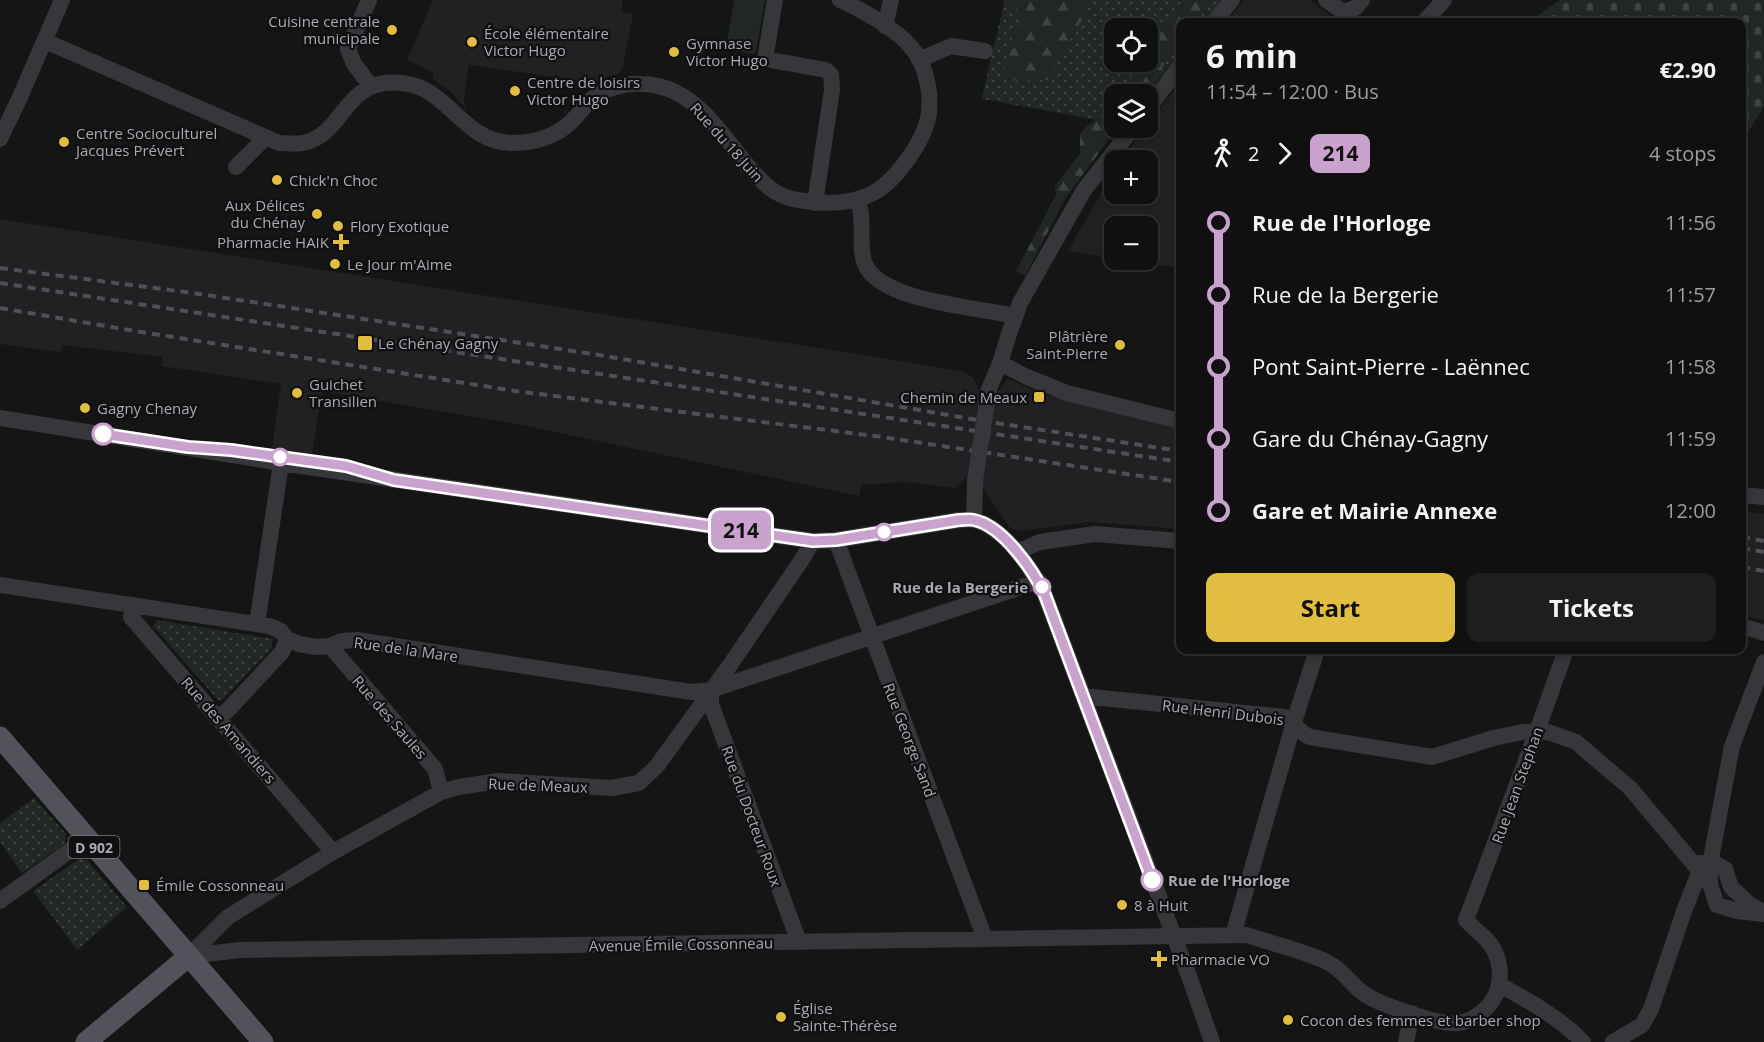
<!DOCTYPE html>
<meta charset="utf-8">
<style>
:root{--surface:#101010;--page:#1e1e1e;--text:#f1f3f6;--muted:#9c9d9f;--line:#303030;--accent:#e1bd42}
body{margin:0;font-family:"Open Sans",sans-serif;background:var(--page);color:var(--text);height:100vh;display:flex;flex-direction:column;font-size:22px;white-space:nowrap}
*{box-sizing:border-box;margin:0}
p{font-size:20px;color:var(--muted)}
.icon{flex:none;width:33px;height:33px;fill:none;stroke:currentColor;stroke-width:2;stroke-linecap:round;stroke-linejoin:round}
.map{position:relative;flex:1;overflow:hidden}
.details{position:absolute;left:1176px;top:18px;width:570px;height:636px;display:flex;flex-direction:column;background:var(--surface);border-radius:12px;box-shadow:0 3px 9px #0003,0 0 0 2px var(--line)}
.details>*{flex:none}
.badge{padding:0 12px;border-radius:9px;font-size:21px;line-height:39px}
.controls{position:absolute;left:1104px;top:18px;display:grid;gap:12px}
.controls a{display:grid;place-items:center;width:54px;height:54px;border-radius:12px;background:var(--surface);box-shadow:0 3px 9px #0003,0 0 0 2px var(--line);font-size:30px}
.map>.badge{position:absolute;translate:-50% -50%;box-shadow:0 0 0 3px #fff}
.legs{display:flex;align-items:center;gap:9px;height:66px;padding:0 30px;font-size:20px}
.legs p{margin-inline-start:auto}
.headline{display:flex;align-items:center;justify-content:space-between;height:102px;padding:0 30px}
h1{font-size:33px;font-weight:700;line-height:45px}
.primary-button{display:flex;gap:12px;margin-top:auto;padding:12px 30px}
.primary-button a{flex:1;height:69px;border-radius:12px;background:var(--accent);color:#111;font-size:24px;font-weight:700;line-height:69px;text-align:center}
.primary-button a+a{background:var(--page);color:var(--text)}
ul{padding:0 30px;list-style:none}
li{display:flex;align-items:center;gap:21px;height:72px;font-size:22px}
li i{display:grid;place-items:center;width:9px;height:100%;margin:0 8px;background:currentColor}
li i::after{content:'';width:15px;height:15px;margin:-8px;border:4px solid;border-radius:50%;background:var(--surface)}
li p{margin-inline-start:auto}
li:first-child i{background:linear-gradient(#0000 50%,currentColor 0)}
li:last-child i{background:linear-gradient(currentColor 50%,#0000 0)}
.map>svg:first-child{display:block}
.built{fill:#212123}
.green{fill:url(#green-dots);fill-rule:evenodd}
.forest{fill:url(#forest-firs)}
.cemetery{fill:url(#cemetery-stones)}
.pitch{fill:#212823}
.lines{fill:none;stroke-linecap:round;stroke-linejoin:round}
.minor{stroke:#36363b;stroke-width:16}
.major{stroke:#52535a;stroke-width:21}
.rail{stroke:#4f5056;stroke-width:4;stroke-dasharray:8 6;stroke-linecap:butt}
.minor-bridge{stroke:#36363b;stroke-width:16}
.line-1-casing{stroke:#fff;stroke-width:14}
.line-1{stroke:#c9a3cd;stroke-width:9}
.poi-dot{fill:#e1bd42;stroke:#101011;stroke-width:2}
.stop-1-dot{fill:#fff;stroke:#c9a3cd;stroke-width:3}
.labels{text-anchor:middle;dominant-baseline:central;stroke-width:4.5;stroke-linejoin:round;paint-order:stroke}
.shield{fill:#101011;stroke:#7a7c84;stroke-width:1.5}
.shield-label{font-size:14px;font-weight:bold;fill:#a8aab5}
.poi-label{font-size:15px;fill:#a8aab5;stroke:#101011;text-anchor:start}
.street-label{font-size:15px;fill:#a8aab5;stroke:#101011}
.stop-label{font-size:15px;font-weight:bold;fill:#a8aab5;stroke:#101011;text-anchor:end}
</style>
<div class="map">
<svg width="1764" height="1042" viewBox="0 0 1764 1042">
<defs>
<pattern id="green-dots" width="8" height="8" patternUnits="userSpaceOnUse" patternTransform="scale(1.5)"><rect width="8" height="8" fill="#212823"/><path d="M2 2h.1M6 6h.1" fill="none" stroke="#3e4441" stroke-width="1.8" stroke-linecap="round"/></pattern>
<pattern id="forest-firs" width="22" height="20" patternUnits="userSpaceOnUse" patternTransform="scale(1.5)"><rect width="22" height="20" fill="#212823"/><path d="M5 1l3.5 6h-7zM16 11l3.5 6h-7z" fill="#3e4441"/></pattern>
<pattern id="cemetery-stones" width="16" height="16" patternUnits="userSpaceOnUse" patternTransform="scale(1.5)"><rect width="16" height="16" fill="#212823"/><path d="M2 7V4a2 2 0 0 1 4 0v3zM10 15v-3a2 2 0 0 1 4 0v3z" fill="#3e4441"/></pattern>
</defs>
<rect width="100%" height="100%" fill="#151516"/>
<path class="built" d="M433,0H623L621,12L633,14L622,70L618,74L605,78L595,83L469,65L464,100L467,110L450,91L433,79V72L407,60Z
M1244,0H1310L1338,22H1227Z
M1180,82V268L1123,260H1148V226H1114V258L1068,251L1114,171V194H1148V160H1120L1146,128H1148V125Z
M0,219L901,361L965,372L973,378L979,389L998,391L1008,379L1042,394L1180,427V529L1088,522L1022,531L1010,528L982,487L968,476L955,488L904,482L862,485L859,496L522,425L322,391L312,454L272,448L281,384L162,366V357L63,345L61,352L0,344Z
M1742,511L1764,514V621L1742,615Z"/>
<path class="green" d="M1003,0H1224L1205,22H1180V53L1147,94H1114V123L983,99V97H982L1004,4ZM1114,28H1148V62H1114Z
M157,620L273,639L271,649L221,701L218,700L153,626Z
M34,798L66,834L65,843L22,873L0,842V823Z
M79,859L87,860L127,907L77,950L33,891Z"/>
<path class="forest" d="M1008,0H1093L1047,80L1017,81L1004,74L1010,42L1023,13L1009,4Z
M1182,0H1213L1196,22H1180V43L1142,94H1120L1119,92L1141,62H1148V53L1168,23Z
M1114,109V128H1117L1065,199L1025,276L1016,271L1056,195L1055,186L1080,154V134L1089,124Z"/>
<path class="cemetery" d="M1560,0H1764V106L1742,142V22H1528Z"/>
<path class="pitch" d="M734,0H765L756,52L753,54L728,49L726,47Z"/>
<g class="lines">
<path class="minor" d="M369,0L348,49L354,64L371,86
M775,0L765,59L826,70L831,75L832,90L815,203
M1326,0L1343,12L1350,22
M1343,12L1355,8L1362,0
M1214,22L1232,0
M1424,22L1444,0
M885,26L891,0
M45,41L279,143C287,143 299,145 307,142C341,132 345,88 385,83C448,76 456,141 511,143C531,143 549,139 565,127C576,119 582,108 592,99C605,88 625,83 641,84C692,84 719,131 748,166C762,182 775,197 798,200C821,204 847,205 869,195C895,184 926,139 929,112C931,95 927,75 920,60C906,33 866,12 840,0
M919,60L951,46L985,51
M1148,109L1180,66
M0,139L20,97L62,0
M236,167L265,138
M858,199C859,205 861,211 861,217C863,232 859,250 865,264C881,302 978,307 1015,316
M1000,363L1027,377L1067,393L1180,421
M989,389L1000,363L1009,334L1020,303L1084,190L1133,128
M0,418L281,463L813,541L836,540L959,520C964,520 969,519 974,520C1003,526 1033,570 1045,595L1189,976L1212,1042
M1742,495L1764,497
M974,520L975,481
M836,540L985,939
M1017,552L1040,542L1095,534L1180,541
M0,585L269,626L281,631L287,639L299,644L316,647L330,646L342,641L357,640L691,692L711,690L1039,581
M133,605L131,617L333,852
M257,624L282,457
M1742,626L1764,633
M330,646L435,769L441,792
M1764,662L1732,746L1710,864V884L1717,905L1737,911L1764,914
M711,690V704L716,718L799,942
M1083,696L1284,717C1296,724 1298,732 1310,737L1432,757L1494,738L1523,732H1548L1576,742L1630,788L1698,869L1699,873L1684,911L1651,1009L1642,1025L1613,1042
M218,718L228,710L282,652L287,639
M1700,863L1718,865L1725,869L1731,887L1748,903L1763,912
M0,901L87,838
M1233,935L1294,722L1317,650
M189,956L240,950L1247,935C1273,944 1300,950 1325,961C1341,968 1350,983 1363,993C1378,1004 1440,1026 1458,1023C1472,1022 1488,1009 1494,998C1504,980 1501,954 1486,939C1479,932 1473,928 1466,920L1537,731L1566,650
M189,956L228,917L333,852L441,792L459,787L498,781L611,788L639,783L657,766L730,665L801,561L813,541
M1500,985C1529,1001 1560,1018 1583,1042
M1406,1042L1412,1013"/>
<path class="major" d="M0,737L263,1042
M86,1042L189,956"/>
<path class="rail" d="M0,268L193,293L456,333L599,355L983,421L1180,451
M0,283L1180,462
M0,308L135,331L515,391L882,437L1180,482
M1742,537L1764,541
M1742,548L1764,552
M1742,567L1764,571"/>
<path class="minor-bridge" d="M975,481L989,389"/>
</g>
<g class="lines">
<g class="line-1-casing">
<path id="line-1" d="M103,434L188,447L231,450L346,466L394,480L813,541L836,540L959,520C964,520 969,519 974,520C1003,526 1033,570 1045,595L1152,880"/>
</g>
<use href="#line-1" class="line-1"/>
</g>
<g class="poi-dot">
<circle cx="392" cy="30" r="6"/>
<circle cx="472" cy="42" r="6"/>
<circle cx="674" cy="52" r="6"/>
<circle cx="515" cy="91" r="6"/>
<circle cx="64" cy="142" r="6"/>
<circle cx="277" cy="180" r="6"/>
<circle cx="317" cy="214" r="6"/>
<circle cx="338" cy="226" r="6"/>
<path d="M338 233h6v6h6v6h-6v6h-6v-6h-6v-6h6z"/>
<circle cx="335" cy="264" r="6"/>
<rect x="357" y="335" width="16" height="16" rx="3"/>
<circle cx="1120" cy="345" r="6"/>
<circle cx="297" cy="393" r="6"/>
<rect x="1033" y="391" width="12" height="12" rx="3"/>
<circle cx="85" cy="408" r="6"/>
<rect x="138" y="879" width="12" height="12" rx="3"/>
<circle cx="1122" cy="905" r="6"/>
<path d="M1156 950h6v6h6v6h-6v6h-6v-6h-6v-6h6z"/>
<circle cx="781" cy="1017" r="6"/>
<circle cx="1288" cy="1020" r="6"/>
</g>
<g class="stop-1-dot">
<circle cx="103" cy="434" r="10"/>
<circle cx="280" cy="457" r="8"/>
<circle cx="884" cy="532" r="8"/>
<circle cx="1042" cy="587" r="8"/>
<circle cx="1152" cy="880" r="10"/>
</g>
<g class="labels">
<rect class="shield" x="68.5" y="836" width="51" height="22" rx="4.5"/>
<g class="shield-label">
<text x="94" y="847">D 902</text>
</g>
<g class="poi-label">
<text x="380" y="21" text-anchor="end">Cuisine centrale<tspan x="380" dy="17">municipale</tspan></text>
<text x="484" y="33">École élémentaire<tspan x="484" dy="17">Victor Hugo</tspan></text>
<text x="686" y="43">Gymnase<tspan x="686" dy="17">Victor Hugo</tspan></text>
<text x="527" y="82">Centre de loisirs<tspan x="527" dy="17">Victor Hugo</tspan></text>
<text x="76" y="133">Centre Socioculturel<tspan x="76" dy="17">Jacques Prévert</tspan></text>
<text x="289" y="180">Chick'n Choc</text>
<text x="305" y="205" text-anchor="end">Aux Délices<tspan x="305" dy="17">du Chénay</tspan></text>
<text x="350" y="226">Flory Exotique</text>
<text x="329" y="242" text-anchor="end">Pharmacie HAIK</text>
<text x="347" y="264">Le Jour m'Aime</text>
<text x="1108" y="336" text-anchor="end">Plâtrière<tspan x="1108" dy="17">Saint-Pierre</tspan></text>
<text x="378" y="343">Le Chénay Gagny</text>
<text x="309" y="384">Guichet<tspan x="309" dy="17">Transilien</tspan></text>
<text x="1027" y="397" text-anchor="end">Chemin de Meaux</text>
<text x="97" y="408">Gagny Chenay</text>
<text x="156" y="885">Émile Cossonneau</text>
<text x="1134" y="905">8 à Huit</text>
<text x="1171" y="959">Pharmacie VO</text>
<text x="793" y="1008">Église<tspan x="793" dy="17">Sainte-Thérèse</tspan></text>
<text x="1300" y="1020">Cocon des femmes et barber shop</text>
</g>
<g class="street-label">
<text transform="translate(727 142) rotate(48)">Rue du 18 Juin</text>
<text transform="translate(406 649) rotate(8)">Rue de la Mare</text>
<text transform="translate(1223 712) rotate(7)">Rue Henri Dubois</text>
<text transform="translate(390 717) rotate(49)">Rue des Saules</text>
<text transform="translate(229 730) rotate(49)">Rue des Amandiers</text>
<text transform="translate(910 740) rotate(69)">Rue George Sand</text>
<text transform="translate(538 785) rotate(2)">Rue de Meaux</text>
<text transform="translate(1517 785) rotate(-70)">Rue Jean Stephan</text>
<text transform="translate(752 816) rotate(70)">Rue du Docteur Roux</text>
<text transform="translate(681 944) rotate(-1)">Avenue Émile Cossonneau</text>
</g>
<g class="stop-label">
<text x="1028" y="587">Rue de la Bergerie</text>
<text x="1168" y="880" text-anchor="start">Rue de l'Horloge</text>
</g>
</g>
</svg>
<div class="controls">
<a><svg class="icon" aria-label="locate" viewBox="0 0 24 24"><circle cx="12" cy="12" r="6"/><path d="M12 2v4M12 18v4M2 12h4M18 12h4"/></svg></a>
<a><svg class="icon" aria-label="layers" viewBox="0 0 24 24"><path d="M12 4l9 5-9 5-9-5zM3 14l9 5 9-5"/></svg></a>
<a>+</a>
<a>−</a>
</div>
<b class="badge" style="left:741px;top:530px;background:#c9a3cd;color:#111">214</b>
<section class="details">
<div class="headline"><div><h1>6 min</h1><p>11:54 – 12:00 · Bus</p></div><b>€2.90</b></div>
<div class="legs"><svg class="icon" aria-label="walk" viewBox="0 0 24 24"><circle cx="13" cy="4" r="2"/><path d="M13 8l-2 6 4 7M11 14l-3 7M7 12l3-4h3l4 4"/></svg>2<svg class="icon" aria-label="forward" viewBox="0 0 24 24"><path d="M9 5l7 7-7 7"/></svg><b class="badge" style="background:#c9a3cd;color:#111">214</b><p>4 stops</p></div>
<ul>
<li><i style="color:#c9a3cd"></i><b>Rue de l'Horloge</b><p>11:56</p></li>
<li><i style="color:#c9a3cd"></i><span>Rue de la Bergerie</span><p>11:57</p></li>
<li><i style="color:#c9a3cd"></i><span>Pont Saint-Pierre - Laënnec</span><p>11:58</p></li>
<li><i style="color:#c9a3cd"></i><span>Gare du Chénay-Gagny</span><p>11:59</p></li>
<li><i style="color:#c9a3cd"></i><b>Gare et Mairie Annexe</b><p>12:00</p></li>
</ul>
<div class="primary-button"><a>Start</a><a>Tickets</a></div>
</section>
</div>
